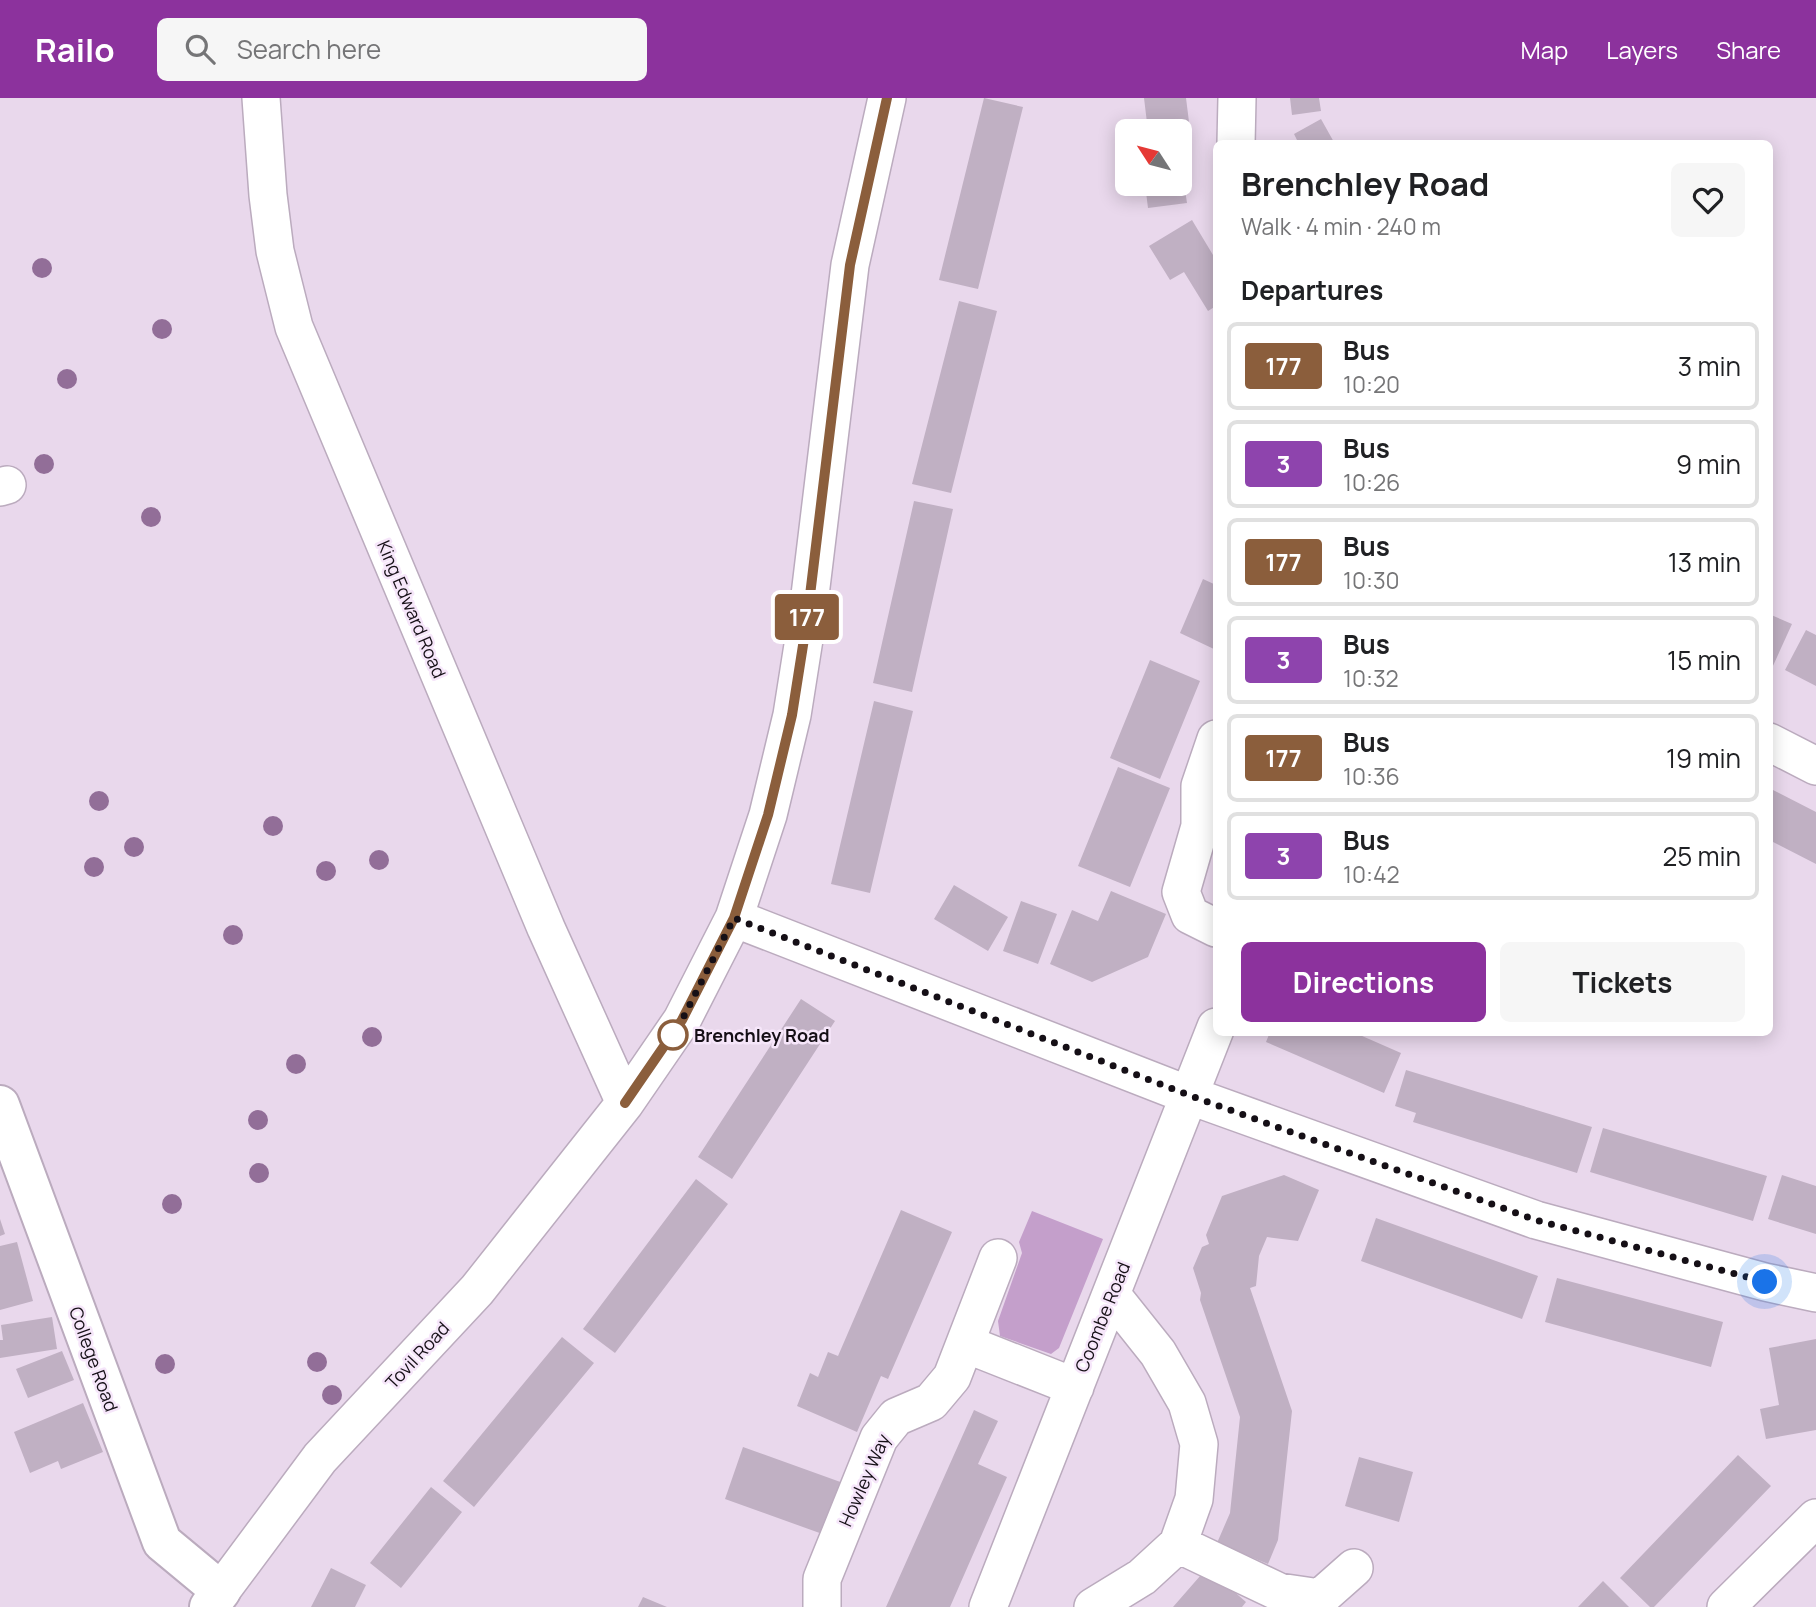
<!DOCTYPE html>
<meta charset="utf-8">
<style>
:root{--surface:#fff;--page:#f6f6f6;--text:#202124;--muted:#757577;--line:#e0e0e0;--accent:#8c329d}
body{margin:0;font-family:Manrope,sans-serif;background:var(--page);color:var(--text);height:100vh;display:flex;flex-direction:column;font-size:26px;white-space:nowrap}
*{box-sizing:border-box;margin:0}
p{font-size:23px;color:var(--muted)}
.icon{flex:none;width:38px;height:38px;fill:none;stroke:currentColor;stroke-width:2;stroke-linecap:round;stroke-linejoin:round}
.map{position:relative;flex:1;overflow:hidden}
.sheet{position:absolute;left:1213px;top:42px;width:560px;height:896px;display:flex;flex-direction:column;background:var(--surface);border-radius:10px;box-shadow:0 4px 18px #0003}
.sheet>*{flex:none}
.badge{padding:0 14px;border-radius:5px;font-size:24px;line-height:46px}
.needle{width:46px;rotate:306deg}
.fabs{position:absolute;left:1115px;top:21px;display:grid;gap:14px}
.fabs a{display:grid;place-items:center;width:77px;height:77px;border-radius:10px;background:var(--surface);box-shadow:0 4px 18px #0003;font-size:35px}
.you{position:absolute;width:35px;height:35px;margin:-18px;border:5px solid #fff;border-radius:50%;background:#1a73e8;box-shadow:0 0 0 10px #1a73e833}
.map>.badge{position:absolute;translate:-50% -50%;box-shadow:0 0 0 4px #fff}
h2{padding:0 28px;font-size:26px;line-height:63px}
.round{display:grid;place-items:center;flex:none;width:74px;height:74px;border-radius:10px;background:var(--page)}
.head{display:flex;align-items:center;justify-content:space-between;height:119px;padding:0 28px}
h1{font-size:33px;font-weight:700;line-height:52px}
.cta{display:flex;gap:14px;margin-top:auto;padding:14px 28px}
.cta a{flex:1;height:80px;border-radius:10px;background:var(--accent);color:#fff;font-size:28px;font-weight:700;line-height:80px;text-align:center}
.cta a+a{background:var(--page);color:var(--text)}
ul{padding:0;list-style:none}
li{display:flex;align-items:center;gap:21px;height:88px;margin:0 14px 10px;padding:0 14px;border:4px solid var(--line);border-radius:10px}
li div{flex:1}
li b{display:block;font-size:26px}
li em{font-style:normal}
li .badge{min-width:77px;font-weight:700;text-align:center}
header{display:flex;align-items:center;gap:42px;box-sizing:border-box;height:98px;padding:0 35px;background:var(--accent);color:#fff}
header strong{font-size:33px}
nav{display:flex;gap:38px;margin-inline-start:auto;font-size:24px}
.search{width:490px;height:63px;background:var(--page);display:flex;align-items:center;gap:18px;box-sizing:border-box;padding:0 24px;border-radius:10px;color:var(--muted);font-size:26px}
.map>svg:first-child{display:block}
.green{fill:#c49fcb}
.building{fill:#c0b0c3}
.lines{fill:none;stroke-linecap:round;stroke-linejoin:round}
.minor-casing{stroke:#bbabbe;stroke-width:40}
.major-casing{stroke:#bbabbe;stroke-width:42}
.minor{stroke:#fff;stroke-width:37}
.major{stroke:#fff;stroke-width:38}
.tree{fill:#926e98}
.line-casing{stroke:#fff;stroke-width:16}
.line{stroke:#8b5e3c;stroke-width:10}
.walk{stroke:#150f16;stroke-width:7;stroke-dasharray:0 12.6}
.stop-dot{fill:#fff;stroke:#8b5e3c;stroke-width:3.5}
.labels{text-anchor:middle;dominant-baseline:central;stroke-width:5;stroke-linejoin:round;paint-order:stroke}
.street-label{font-size:18px;fill:#150f16;stroke:#f6e6fa}
.stop-label{font-size:18px;font-weight:bold;fill:#150f16;stroke:#f6e6fa;text-anchor:start}
</style>
<header>
<strong>Railo</strong>
<div class="search"><svg class="icon" aria-label="search" viewBox="0 0 24 24"><circle cx="10" cy="10" r="6"/><path d="M15 15l6 6"/></svg>Search here</div>
<nav><a>Map</a><a>Layers</a><a>Share</a></nav>
</header>
<div class="map">
<svg width="1816" height="1509" viewBox="0 0 1816 1509">
<rect width="100%" height="100%" fill="#e9d8ec"/>
<path class="green" d="M1032,1113L1103,1141L1059,1250L1051,1256L1000,1238L998,1223L1022,1155L1019,1144Z"/>
<path class="building" d="M984,0L1023,9L978,191L939,182Z
M1144,0H1186L1190,32L1148,33Z
M1290,0H1319L1321,13L1292,17Z
M1321,21L1335,46H1299L1294,36Z
M1180,59L1187,105L1148,110L1145,86H1180Z
M1192,122L1216,162V208L1208,213L1184,174L1170,182L1149,148Z
M959,203L997,213L951,395L912,386Z
M914,403L953,411L912,594L873,585Z
M1203,481L1216,487V552L1180,535Z
M1769,516L1792,526L1772,570L1769,569Z
M1806,532L1816,537V588L1785,572Z
M1150,562L1200,583L1160,681L1110,660Z
M874,603L913,613L870,795L831,786Z
M1118,669L1170,690L1130,789L1078,768Z
M1769,690L1816,714V766L1769,742Z
M954,787L1008,819L988,853L934,821Z
M1111,793L1166,816L1148,859L1092,884L1050,866L1072,812L1098,823Z
M1021,803L1057,816L1038,866L1003,853Z
M801,901L835,923L732,1081L698,1059Z
M1270,934H1353L1401,955L1384,995L1266,944Z
M1406,972L1592,1029L1577,1075L1413,1024L1416,1015L1395,1008Z
M1603,1030L1767,1078L1753,1123L1590,1074Z
M1284,1077L1319,1092L1298,1143L1267,1139L1259,1158L1256,1188L1250,1190L1292,1313L1278,1442L1268,1466L1217,1445L1230,1415L1240,1319L1200,1202L1201,1195L1193,1170L1202,1149L1209,1146L1206,1137L1222,1098Z
M1782,1077L1816,1088V1136L1768,1121Z
M696,1081L728,1106L615,1255L583,1231Z
M901,1112L952,1134L888,1281L881,1278L857,1334L797,1308L810,1275L818,1279L828,1254L838,1258Z
M1376,1120L1538,1178L1522,1221L1361,1163Z
M0,1121L5,1136L0,1138Z
M17,1144L33,1203L0,1212V1148Z
M1557,1180L1723,1224L1711,1269L1545,1224Z
M52,1219L57,1251L0,1260V1242H3L1,1227Z
M562,1239L594,1265L474,1409L443,1383Z
M1816,1241V1332L1766,1341L1760,1311L1779,1307L1769,1250Z
M62,1253L74,1282L28,1300L16,1271Z
M83,1305L103,1354L61,1371L58,1363L30,1375L14,1334Z
M974,1312L998,1323L978,1366L1007,1379L950,1509H886Z
M743,1349L846,1386L828,1438L725,1401Z
M1738,1357L1771,1388L1654,1509H1650L1620,1480Z
M1359,1359L1413,1374L1399,1424L1345,1408Z
M431,1389L462,1414L401,1490L370,1465Z
M331,1470L366,1487L355,1509H311Z
M1207,1470L1246,1504L1242,1509H1173Z
M1603,1483L1629,1509H1578Z
M643,1499L667,1509H638Z"/>
<g class="lines">
<g class="minor-casing">
<path id="minor" d="M261,0L268,97L275,153L294,229L546,830L625,1005
M1236,46L1237,0
M0,389L7,387
M1216,641L1200,688V728L1181,794L1190,817L1216,830
M1769,644L1816,668
M734,820L1191,998L1536,1122L1765,1184L1816,1195
M966,1246L1075,1289
M1178,1446L1279,1494L1320,1500L1354,1470
M221,1493L320,1360L477,1192L625,1005L682,922L734,820L768,717L792,617L807,522L850,167L887,0
M822,1509V1481L879,1340L896,1319L931,1304L952,1279L998,1160
M988,1509L1216,929
M1093,1509L1142,1479L1178,1446L1194,1401L1199,1346L1187,1305L1158,1255L1111,1196
M1726,1509L1816,1420"/>
</g>
<g class="major-casing">
<path id="major" d="M0,1007L162,1444L221,1493L209,1509"/>
</g>
<use href="#minor" class="minor"/>
<use href="#major" class="major"/>
</g>
<g class="tree">
<circle cx="42" cy="170" r="10"/>
<circle cx="162" cy="231" r="10"/>
<circle cx="67" cy="281" r="10"/>
<circle cx="44" cy="366" r="10"/>
<circle cx="151" cy="419" r="10"/>
<circle cx="99" cy="703" r="10"/>
<circle cx="273" cy="728" r="10"/>
<circle cx="134" cy="749" r="10"/>
<circle cx="379" cy="762" r="10"/>
<circle cx="94" cy="769" r="10"/>
<circle cx="326" cy="773" r="10"/>
<circle cx="233" cy="837" r="10"/>
<circle cx="372" cy="939" r="10"/>
<circle cx="296" cy="966" r="10"/>
<circle cx="258" cy="1022" r="10"/>
<circle cx="259" cy="1075" r="10"/>
<circle cx="172" cy="1106" r="10"/>
<circle cx="317" cy="1264" r="10"/>
<circle cx="165" cy="1266" r="10"/>
<circle cx="332" cy="1297" r="10"/>
</g>
<g class="lines">
<g class="line-casing">
<path id="line" d="M625,1005L682,922L734,820L768,717L792,617L807,522L850,167L887,0"/>
</g>
<use href="#line" class="line"/>
<path class="walk" d="M673,937L668,943L682,922L734,820L1191,998L1536,1122L1765,1184"/>
</g>
<circle class="stop-dot" cx="673" cy="937" r="14"/>
<g class="labels">
<g class="street-label">
<text transform="translate(412 511) rotate(67)">King Edward Road</text>
<text transform="translate(1102 1219) rotate(-68)">Coombe Road</text>
<text transform="translate(417 1257) rotate(-47)">Tovil Road</text>
<text transform="translate(94 1261) rotate(70)">College Road</text>
<text transform="translate(864 1382) rotate(-66)">Howley Way</text>
</g>
<g class="stop-label">
<text x="694" y="937">Brenchley Road</text>
</g>
</g>
</svg>
<div class="fabs">
<a><svg class="needle" viewBox="-14 -14 28 28"><path d="M0-13l5 13h-10z" fill="#e53935"/><path d="M0 13l5-13h-10z" fill="#757577"/></svg></a>
</div>
<div class="you" style="left:1765px;top:1184px"></div>
<b class="badge" style="left:807px;top:519px;background:#8b5e3c;color:#fff">177</b>
<section class="sheet">
<div class="head"><div><h1>Brenchley Road</h1><p>Walk · 4 min · 240 m</p></div><a class="round"><svg class="icon" aria-label="heart" viewBox="0 0 24 24"><path d="M12 20l-8-8c-3-5 5-10 8-4 3-6 11-1 8 4z"/></svg></a></div>
<h2>Departures</h2>
<ul>
<li><span class="badge" style="background:#8b5e3c;color:#fff">177</span><div><b>Bus</b><p>10:20</p></div><em>3 min</em></li>
<li><span class="badge" style="background:#8e44ad;color:#fff">3</span><div><b>Bus</b><p>10:26</p></div><em>9 min</em></li>
<li><span class="badge" style="background:#8b5e3c;color:#fff">177</span><div><b>Bus</b><p>10:30</p></div><em>13 min</em></li>
<li><span class="badge" style="background:#8e44ad;color:#fff">3</span><div><b>Bus</b><p>10:32</p></div><em>15 min</em></li>
<li><span class="badge" style="background:#8b5e3c;color:#fff">177</span><div><b>Bus</b><p>10:36</p></div><em>19 min</em></li>
<li><span class="badge" style="background:#8e44ad;color:#fff">3</span><div><b>Bus</b><p>10:42</p></div><em>25 min</em></li>
</ul>
<div class="cta"><a>Directions</a><a>Tickets</a></div>
</section>
</div>
